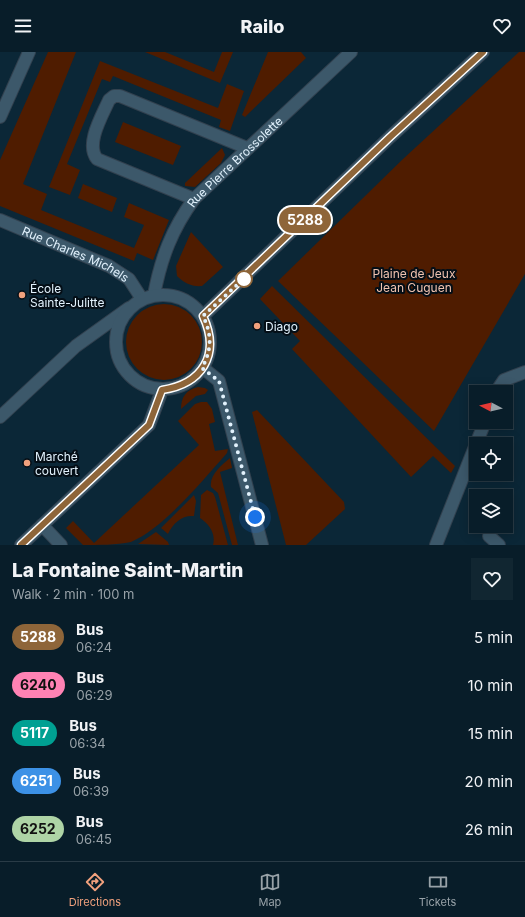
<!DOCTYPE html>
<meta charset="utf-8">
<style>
:root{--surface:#081d29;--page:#112631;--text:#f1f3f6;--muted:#98a2a8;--line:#293b46;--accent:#f1a17d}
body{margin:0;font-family:Inter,sans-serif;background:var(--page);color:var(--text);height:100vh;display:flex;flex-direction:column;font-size:15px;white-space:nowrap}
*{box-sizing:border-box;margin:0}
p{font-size:13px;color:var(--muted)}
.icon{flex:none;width:22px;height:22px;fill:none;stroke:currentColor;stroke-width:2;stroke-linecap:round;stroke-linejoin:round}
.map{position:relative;height:493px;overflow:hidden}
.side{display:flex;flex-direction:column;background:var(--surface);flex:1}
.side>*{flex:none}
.badge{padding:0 8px;border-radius:13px;font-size:14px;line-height:26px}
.needle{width:26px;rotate:277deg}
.fabs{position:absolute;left:469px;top:333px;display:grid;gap:8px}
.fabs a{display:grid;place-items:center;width:44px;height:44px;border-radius:0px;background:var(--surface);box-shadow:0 2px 10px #0003,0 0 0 1px var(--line);font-size:20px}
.you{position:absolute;width:20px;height:20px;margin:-10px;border:3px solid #fff;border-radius:50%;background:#1a73e8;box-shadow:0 0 0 6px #1a73e833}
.map>.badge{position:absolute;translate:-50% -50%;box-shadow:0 0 0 2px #fff}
.round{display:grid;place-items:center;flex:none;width:42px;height:42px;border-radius:0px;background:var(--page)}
.headline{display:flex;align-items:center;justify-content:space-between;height:68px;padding:0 12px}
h1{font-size:19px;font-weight:800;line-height:30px}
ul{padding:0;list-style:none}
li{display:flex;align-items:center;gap:12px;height:48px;padding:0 12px}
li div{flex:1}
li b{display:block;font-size:15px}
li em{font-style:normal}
li .badge{min-width:44px;font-weight:700;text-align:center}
header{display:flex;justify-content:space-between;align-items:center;height:52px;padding:0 12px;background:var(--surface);font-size:18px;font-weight:800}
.tabs{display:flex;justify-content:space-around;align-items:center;height:56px;border-top:1px solid var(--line);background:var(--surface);font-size:11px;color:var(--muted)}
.tabs a{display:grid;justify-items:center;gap:2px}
.tabs .current{color:var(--accent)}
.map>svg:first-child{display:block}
.green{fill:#4f1c00}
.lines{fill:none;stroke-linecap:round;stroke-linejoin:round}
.street-casing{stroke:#32414f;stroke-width:14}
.secondary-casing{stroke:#32414f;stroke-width:14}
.street{stroke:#3c586a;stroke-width:12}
.secondary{stroke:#3c586a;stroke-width:12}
.line-casing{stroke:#fff;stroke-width:9}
.line{stroke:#8e6539;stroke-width:6}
.walk{stroke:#e2f2fd;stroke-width:4;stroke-dasharray:0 7.2}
.stop-dot{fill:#fff;stroke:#8e6539;stroke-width:2}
.poi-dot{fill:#f1a17d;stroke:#040e16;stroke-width:1.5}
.labels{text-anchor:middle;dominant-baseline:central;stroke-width:4;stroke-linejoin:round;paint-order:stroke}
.street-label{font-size:12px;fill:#e2f2fd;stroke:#040e16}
.park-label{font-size:12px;fill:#f0c2af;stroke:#040e16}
.poi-label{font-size:12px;fill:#e2f2fd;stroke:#040e16;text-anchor:start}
</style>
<header><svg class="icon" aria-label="menu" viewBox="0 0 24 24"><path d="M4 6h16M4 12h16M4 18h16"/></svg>Railo<svg class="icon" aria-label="heart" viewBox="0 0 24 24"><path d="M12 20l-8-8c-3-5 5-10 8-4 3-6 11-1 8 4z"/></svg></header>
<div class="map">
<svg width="525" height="493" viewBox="0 0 525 493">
<rect width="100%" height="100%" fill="#0b2737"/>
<path class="green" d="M48,0H76L23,132L47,142L41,158L134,196L144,173L124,165L129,151L169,168L153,208L137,201L134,209L0,154V108Z
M145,0H165L214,20L222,0H233L220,31Z
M268,0H301L306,6L245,65L242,63Z
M519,0H525V222L434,379L278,229L403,107Z
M100,9L218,56L227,32L244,39L230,79L219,75L221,68L113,24L110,30L102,27L67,112L80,118L70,143L49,135Z
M123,70L181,94L173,113L115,90Z
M222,96L225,103L221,111L195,135L185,134V131Z
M83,132L117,146L112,160L78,146Z
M191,180L223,215L202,234C192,235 184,231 177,224L176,214Z
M272,234L455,414L451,421L433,404L411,425L292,297L300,289L260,247Z
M126 290a38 38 0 1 1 76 0a38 38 0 1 1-76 0Z
M198,335L205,336L208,338L205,342L196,344L181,357C181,345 186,338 198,335Z
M201,350H207L212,357L215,370L209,372L215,399L228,397L227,401C203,428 164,476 131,490C116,493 98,493 83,493L66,476L73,469L94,491L199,393L178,369L195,352Z
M257,358L344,450L345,457L306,493H286L252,360Z
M230,406L232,416L220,420L238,493H232L218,441L211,435C209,423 222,413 230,406Z
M207,438L213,441L215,445L228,493H213C216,481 209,472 200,466L201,443Z
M194,443L196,449L194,464C182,463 173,471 168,482L161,476Z
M156,480L168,490L169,493L138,492Z"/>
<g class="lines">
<g class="street-casing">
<g id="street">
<path d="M0,65L29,0"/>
<path d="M194,147L97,107C85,92 102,64 109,48L114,44H120L247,96"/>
<path id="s1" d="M0,168L109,214L129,227L142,247"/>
<path id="s2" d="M154,243C161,206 172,177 194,147L351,0"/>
<path d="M203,316L219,329L262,493"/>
<path d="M496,340L504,328L525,320"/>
<path d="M0,365L76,294L129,256"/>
<path d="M476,392L485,370"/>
<path d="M42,473L61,493"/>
<path d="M489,484L499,493"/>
<path d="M436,493L476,392"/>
</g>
</g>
<g class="secondary-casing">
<path id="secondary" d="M116 290a47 47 0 1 1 94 0a47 47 0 1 1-94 0Z
M203,264L390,85L483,0
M21,493L149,373L162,338"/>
</g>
<use href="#street" class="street"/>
<use href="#secondary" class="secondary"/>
</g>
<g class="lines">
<g class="line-casing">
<path id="line" d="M21,493L149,373L162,338C202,332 221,303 203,264L390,85L483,0"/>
</g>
<use href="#line" class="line"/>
<path class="walk" d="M244,227L248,223L203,264C212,283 212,297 202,316L219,329L255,465"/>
</g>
<circle class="stop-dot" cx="244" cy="227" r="8"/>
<g class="poi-dot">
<circle cx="22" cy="243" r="4"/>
<circle cx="257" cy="274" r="4"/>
<circle cx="27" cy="411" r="4"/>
</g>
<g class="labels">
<g class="street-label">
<text stroke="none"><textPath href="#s2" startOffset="160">Rue Pierre Brossolette</textPath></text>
<text stroke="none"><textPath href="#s1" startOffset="83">Rue Charles Michels</textPath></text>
</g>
<g class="park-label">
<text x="414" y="221">Plaine de Jeux<tspan x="414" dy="14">Jean Cuguen</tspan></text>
</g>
<g class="poi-label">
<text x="30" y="236">École<tspan x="30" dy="14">Sainte-Julitte</tspan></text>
<text x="265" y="274">Diago</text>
<text x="35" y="404">Marché<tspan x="35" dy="14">couvert</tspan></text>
</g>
</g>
</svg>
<div class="fabs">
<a><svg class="needle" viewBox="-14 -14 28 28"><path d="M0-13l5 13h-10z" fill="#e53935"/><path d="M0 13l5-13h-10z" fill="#98a2a8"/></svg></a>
<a><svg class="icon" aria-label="locate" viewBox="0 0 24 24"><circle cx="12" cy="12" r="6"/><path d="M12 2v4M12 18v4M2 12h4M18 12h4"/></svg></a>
<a><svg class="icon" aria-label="layers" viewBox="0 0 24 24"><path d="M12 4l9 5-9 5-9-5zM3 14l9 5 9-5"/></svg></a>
</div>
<div class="you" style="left:255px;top:465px"></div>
<b class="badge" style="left:305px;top:168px;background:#8e6539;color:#fff">5288</b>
</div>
<section class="side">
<div class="headline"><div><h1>La Fontaine Saint-Martin</h1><p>Walk · 2 min · 100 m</p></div><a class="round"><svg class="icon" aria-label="heart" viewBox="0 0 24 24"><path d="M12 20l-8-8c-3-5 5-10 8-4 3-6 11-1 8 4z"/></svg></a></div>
<ul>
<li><span class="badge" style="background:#8e6539;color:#fff">5288</span><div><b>Bus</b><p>06:24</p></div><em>5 min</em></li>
<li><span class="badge" style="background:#ff82b4;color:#111">6240</span><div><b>Bus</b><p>06:29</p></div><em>10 min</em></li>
<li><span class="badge" style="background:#00a092;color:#fff">5117</span><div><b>Bus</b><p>06:34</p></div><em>15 min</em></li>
<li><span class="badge" style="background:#3c91e6;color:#fff">6251</span><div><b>Bus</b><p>06:39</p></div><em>20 min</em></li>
<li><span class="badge" style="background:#aed4a6;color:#111">6252</span><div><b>Bus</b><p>06:45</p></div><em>26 min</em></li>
</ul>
</section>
<nav class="tabs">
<a class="current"><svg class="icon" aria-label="directions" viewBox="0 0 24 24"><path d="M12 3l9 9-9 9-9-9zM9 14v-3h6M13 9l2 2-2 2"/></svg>Directions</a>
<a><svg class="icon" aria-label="map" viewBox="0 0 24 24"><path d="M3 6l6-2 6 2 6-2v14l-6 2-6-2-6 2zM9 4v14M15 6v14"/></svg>Map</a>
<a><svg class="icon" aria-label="tickets" viewBox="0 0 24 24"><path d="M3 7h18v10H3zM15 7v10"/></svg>Tickets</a>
</nav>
